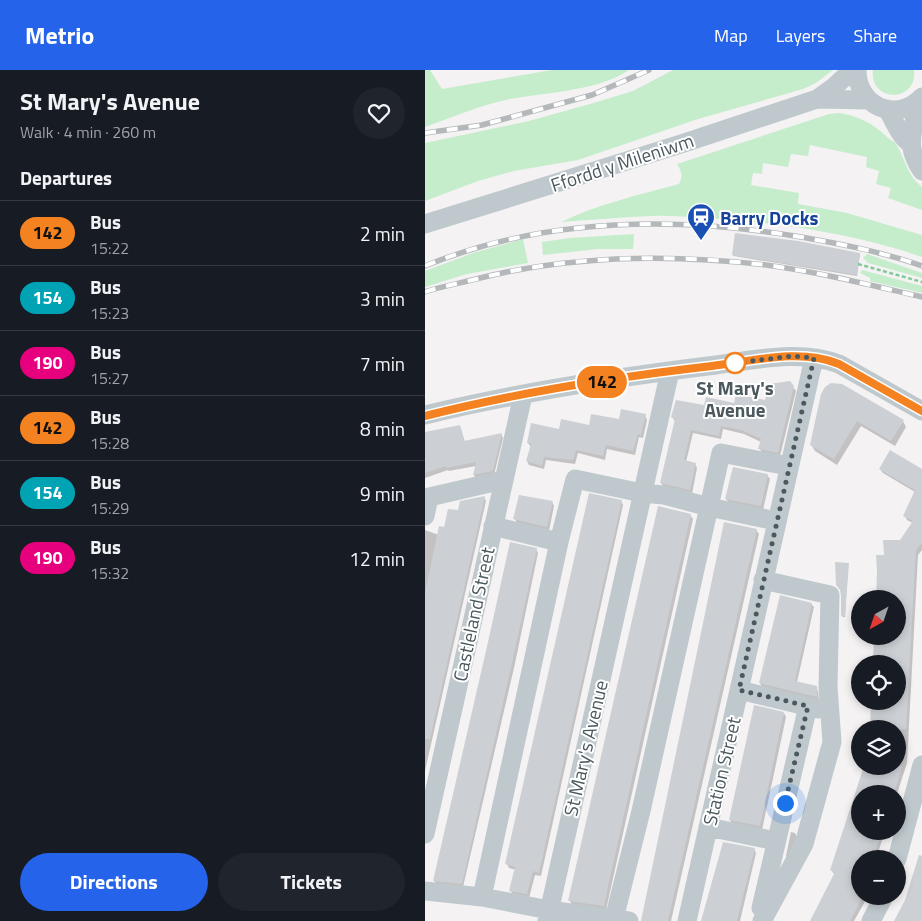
<!DOCTYPE html>
<meta charset="utf-8">
<style>
:root{--surface:#171b24;--page:#20242c;--text:#f1f3f6;--muted:#9ea1a6;--line:#363941;--accent:#2563eb}
body{margin:0;font-family:"Titillium Web",sans-serif;background:var(--page);color:var(--text);height:100vh;display:flex;flex-direction:column;font-size:19px;white-space:nowrap}
*{box-sizing:border-box;margin:0}
p{font-size:16px;color:var(--muted)}
.icon{flex:none;width:28px;height:28px;fill:none;stroke:currentColor;stroke-width:2;stroke-linecap:round;stroke-linejoin:round}
.map{position:relative;flex:1;overflow:hidden}
.details{display:flex;flex-direction:column;background:var(--surface);width:425px}
.details>*{flex:none}
.badge{padding:0 10px;border-radius:16px;font-size:18px;line-height:32px}
.needle{width:32px;rotate:220deg}
.controls{position:absolute;left:426px;top:520px;display:grid;gap:10px}
.controls a{display:grid;place-items:center;width:55px;height:55px;border-radius:50%;background:var(--surface);box-shadow:0 2px 8px #0003;font-size:25px}
.you{position:absolute;width:25px;height:25px;margin:-12px;border:4px solid #fff;border-radius:50%;background:#1a73e8;box-shadow:0 0 0 8px #1a73e833}
.map>.badge{position:absolute;translate:-50% -50%;box-shadow:0 0 0 2px #fff}
h2{padding:0 20px;font-size:19px;line-height:45px}
.round{display:grid;place-items:center;flex:none;width:52px;height:52px;border-radius:26px;background:var(--page)}
.summary{display:flex;align-items:center;justify-content:space-between;height:85px;padding:0 20px}
h1{font-size:24px;font-weight:700;line-height:38px}
.cta{display:flex;gap:10px;margin-top:auto;padding:10px 20px}
.cta a{flex:1;height:58px;border-radius:30px;background:var(--accent);color:#fff;font-size:20px;font-weight:700;line-height:58px;text-align:center}
.cta a+a{background:var(--page);color:var(--text)}
ul{padding:0;list-style:none}
li{display:flex;align-items:center;gap:15px;height:65px;padding:0 20px;border-top:1px solid var(--line)}
li div{flex:1}
li b{display:block;font-size:19px}
li em{font-style:normal}
li .badge{min-width:55px;font-weight:700;text-align:center}
header{display:flex;align-items:center;gap:30px;box-sizing:border-box;height:70px;padding:0 25px;background:var(--accent);color:#fff}
header strong{font-size:24px}
nav{display:flex;gap:28px;margin-inline-start:auto;font-size:18px}
main{display:flex;flex:1;min-height:0}
.map>svg:first-child{display:block}
.green{fill:#c5edcc}
.shadow{fill:#0003}
.building{fill:#ccd0d4}
.lines{fill:none;stroke-linecap:round;stroke-linejoin:round}
.path{stroke:#7fc995;stroke-width:2.5;stroke-dasharray:4 2.5;stroke-linecap:butt}
.minor{stroke:#bfc9cd;stroke-width:19}
.rail-casing{stroke:#b4b8bb;stroke-width:5.5}
.rail{stroke:#fff;stroke-width:4;stroke-dasharray:11;stroke-linecap:butt}
.line-casing{stroke:#fff;stroke-width:11}
.line{stroke:#f58220;stroke-width:8}
.walk{stroke:#4b595e;stroke-width:5;stroke-dasharray:0 9}
.stop-dot{fill:#fff;stroke:#f58220;stroke-width:2.5}
.labels{text-anchor:middle;dominant-baseline:central;stroke-width:4;stroke-linejoin:round;paint-order:stroke}
.street-label{font-size:19px;fill:#4b595e;stroke:#fff}
.transit-label{font-size:19px;font-weight:bold;fill:#164399;stroke:#fff;text-anchor:start}
.stop-label{font-size:19px;font-weight:bold;fill:#4b595e;stroke:#fff}
</style>
<header>
<strong>Metrio</strong>
<nav><a>Map</a><a>Layers</a><a>Share</a></nav>
</header>
<main>
<section class="details">
<div class="summary"><div><h1>St Mary's Avenue</h1><p>Walk · 4 min · 260 m</p></div><a class="round"><svg class="icon" aria-label="heart" viewBox="0 0 24 24"><path d="M12 20l-8-8c-3-5 5-10 8-4 3-6 11-1 8 4z"/></svg></a></div>
<h2>Departures</h2>
<ul>
<li><span class="badge" style="background:#f58220;color:#111">142</span><div><b>Bus</b><p>15:22</p></div><em>2 min</em></li>
<li><span class="badge" style="background:#00a3b4;color:#fff">154</span><div><b>Bus</b><p>15:23</p></div><em>3 min</em></li>
<li><span class="badge" style="background:#e6007e;color:#fff">190</span><div><b>Bus</b><p>15:27</p></div><em>7 min</em></li>
<li><span class="badge" style="background:#f58220;color:#111">142</span><div><b>Bus</b><p>15:28</p></div><em>8 min</em></li>
<li><span class="badge" style="background:#00a3b4;color:#fff">154</span><div><b>Bus</b><p>15:29</p></div><em>9 min</em></li>
<li><span class="badge" style="background:#e6007e;color:#fff">190</span><div><b>Bus</b><p>15:32</p></div><em>12 min</em></li>
</ul>
<div class="cta"><a>Directions</a><a>Tickets</a></div>
</section>
<div class="map">
<svg width="497" height="851" viewBox="0 0 497 851">
<rect width="100%" height="100%" fill="#f4f2f2"/>
<path class="green" d="M0,0H5L17,19L127,0H204C176,20 119,23 85,29C56,35 28,47 0,57Z
M248,0H408L391,13L378,19L273,49L153,90L89,101L53,111L0,131V73L104,51L165,34L208,21Z
M448,0H489C493,33 444,33 448,0Z
M414,43C434,46 447,53 462,67C465,70 469,71 471,74C481,90 481,104 497,117V140L463,128L466,118L451,114L454,101L441,97L442,87L385,75L383,86L366,84L363,97L338,93L337,104L328,103L326,115L374,123L373,134L422,143L497,165V187C433,165 363,154 295,149C273,148 250,145 227,146C197,147 166,150 136,152C173,134 214,125 254,114C258,106 257,102 252,94L404,44Z
M209,164L208,179H173L118,185L117,172L145,168Z
M98,169L103,193L42,204L0,217V201L48,183Z
M442,184L497,203V208L443,193L438,188Z
M437,200L497,216V223L445,211V208L435,203Z"/>
<path class="shadow" d="M435,184L432,206L309,186L308,185Z
M368,317L371,321L355,386L337,383L335,379L336,372L319,364L298,359L296,369L268,363L261,392L270,394L272,398L267,424L239,417L236,413L250,351L247,347L280,337L341,331Z
M397,324L478,351L481,357L470,376L436,356L412,395L390,381L386,374Z
M220,346L222,350L218,368L214,367L210,385L182,379L180,390L153,383L150,394L121,390L119,399L104,395L102,391L106,377L103,373L135,361Z
M35,356L40,372L76,364L78,368L69,405L51,409L49,405L51,396L24,401L23,400L0,408V363Z
M455,399L497,401V480L493,485L482,693L472,724H435V761H460L451,789H435V826H441L442,828L429,851H387L410,805L406,800L440,696H472V529L460,486L476,471L488,453L482,450L480,446L490,422L458,403Z
M342,405L345,409L338,440L304,433L301,429Z
M59,427L61,431L0,701V460L14,465L34,441Z
M196,431L198,435L116,806L110,805L104,828L88,825L86,821L91,800L84,798L82,794Z
M127,432L129,436L124,461L92,453L90,449Z
M265,445L268,449L181,840L147,835L145,831Z
M331,460L334,464L246,851H218Z
M111,479L113,483L89,598L38,817L11,814L9,810Z
M423,494L420,547H418L417,546Z
M386,534L389,537L372,612L391,617L393,621L394,630L337,617L335,613Z
M359,643L361,647L337,760L307,754L305,750Z
M366,762L370,763L372,767L362,788L361,786Z
M329,779L331,783L315,851H277Z"/>
<path class="building" d="M310,163L373,171L435,183L432,205L307,185Z
M365,311L369,316L353,383L333,379L336,369L316,360L296,356L294,366L266,360L259,390L271,393L265,420L235,413L250,349L246,347L251,330L279,335L281,327L309,333L311,324L340,330L344,314Z
M406,313L417,314L479,350L466,371L432,351L409,389L385,375L396,324L400,317Z
M196,339L221,344L216,365L213,364L208,381L181,375L178,386L151,380L148,390L119,387L117,396L101,391L106,374L102,373L106,353L134,359L136,349L164,355L166,344L194,349Z
M35,355L39,371L77,363L68,401L48,405L51,392L21,398V396L0,403V362Z
M465,380L497,399V473L491,480L490,496L481,659H445L446,631H472V594H448L449,566H472V529H451L452,501L451,485H459L458,470H475L488,451L478,446L490,420L454,399Z
M308,397L343,404L336,436L300,429Z
M164,423L197,430L114,803L108,801L102,824L84,821L90,797L80,794Z
M94,425L128,431L122,457L88,449Z
M60,426L5,669H0V523L14,456L19,457L23,439L33,440L35,431Z
M233,436L266,444L184,812L179,836L143,831Z
M299,452L332,459L243,851H216Z
M85,472L112,478L87,593L37,814L8,811L63,572Z
M410,492L424,493L420,546H416V525L415,520L411,515Z
M355,525L387,533L370,611L392,616V627L334,613Z
M329,635L359,642L335,756L304,750Z
M439,696H477L469,724H435V761H457L448,789H435V832L425,851H385L410,802L405,800Z
M298,772L330,778L312,851H276Z
M494,785L497,786V851H469L480,830Z"/>
<g class="lines">
<path class="path" d="M433,194L497,212"/>
<path class="minor" d="M432,0C432,36 471,54 497,27
M392,29L444,30
M492,32C490,62 478,73 497,101
M462,39C469,50 475,67 485,73
M0,154L256,74L392,29L409,17L427,0
M0,345C95,322 193,307 291,295C331,290 375,279 414,294L497,341
M0,428L78,410
M0,446L4,427
M68,456L134,472L150,409L217,423L239,425L284,437L351,451
M314,620L394,639
M283,757L351,771
M0,764L98,325
M472,789L497,695
M0,821L57,827L134,472
M57,827L124,840L204,851
M336,838L383,636
M189,849L216,741L296,383L363,396
M122,851L245,301
M262,851L389,288
M337,851L379,774L407,672L403,617L405,525L338,510
M446,851L459,826"/>
<g class="rail-casing">
<path id="rail" d="M0,63L57,55L167,25L224,0
M0,196C119,147 250,146 376,167C416,174 458,182 497,196
M0,222C17,216 37,213 55,208C149,185 246,184 341,195C394,202 445,215 497,227"/>
</g>
<use href="#rail" class="rail"/>
</g>
<g class="lines">
<g class="line-casing">
<path id="line" d="M0,346C94,322 191,307 287,296C328,291 375,278 414,294L497,341"/>
</g>
<use href="#line" class="line"/>
<path class="walk" d="M310,293L368,286L389,288L314,620L383,636L360,733"/>
</g>
<defs>
<g id="station-pin" transform="scale(1.4375)"><path d="M0 17L-7.5 6A9.5 9.5 0 1 1 7.5 6Z" fill="#1a4fb4" stroke="#fff"/><path d="M-3-6H3Q5-6 5-4V2Q5 4 3 4L4.5 6H3L1.5 4h-3L-3 6H-4.5L-3 4Q-5 4-5 2V-4Q-5-6-3-6ZM-3.5-4v3h7v-3ZM-3.5 1v1.5H-2V1ZM2 1v1.5H3.5V1Z" fill="#fff"/></g>
</defs>
<g fill-rule="evenodd">
<use href="#station-pin" x="276" y="147"/>
</g>
<circle class="stop-dot" cx="310" cy="293" r="10"/>
<g class="labels">
<g class="street-label">
<text transform="translate(197 92) rotate(-18)">Ffordd y Mileniwm</text>
<text transform="translate(48 544) rotate(-78)">Castleland Street</text>
<text transform="translate(160 678) rotate(-77)">St Mary's Avenue</text>
<text transform="translate(296 701) rotate(-77)">Station Street</text>
</g>
<g class="transit-label">
<text x="295" y="147">Barry Docks</text>
</g>
<g class="stop-label">
<text x="310" y="317">St Mary's<tspan x="310" dy="22">Avenue</tspan></text>
</g>
</g>
</svg>
<div class="controls">
<a><svg class="needle" viewBox="-14 -14 28 28"><path d="M0-13l5 13h-10z" fill="#e53935"/><path d="M0 13l5-13h-10z" fill="#9ea1a6"/></svg></a>
<a><svg class="icon" aria-label="locate" viewBox="0 0 24 24"><circle cx="12" cy="12" r="6"/><path d="M12 2v4M12 18v4M2 12h4M18 12h4"/></svg></a>
<a><svg class="icon" aria-label="layers" viewBox="0 0 24 24"><path d="M12 4l9 5-9 5-9-5zM3 14l9 5 9-5"/></svg></a>
<a>+</a>
<a>−</a>
</div>
<div class="you" style="left:360px;top:733px"></div>
<b class="badge" style="left:177px;top:312px;background:#f58220;color:#111">142</b>
</div>
</main>
